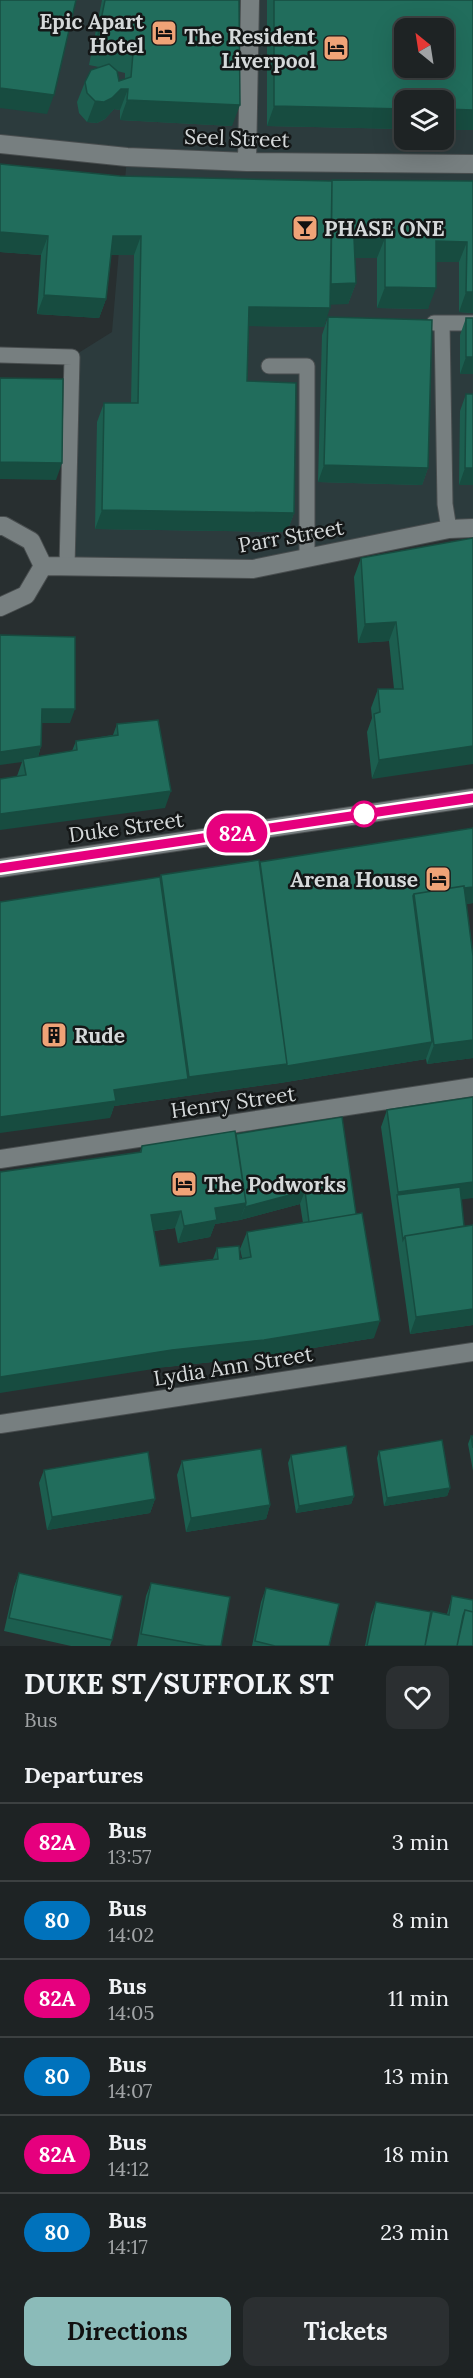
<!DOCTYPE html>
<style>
:root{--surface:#1e2324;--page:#2b2f31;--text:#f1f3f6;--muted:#a1a4a6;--line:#3c4041;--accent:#8bbbb9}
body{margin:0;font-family:Lora,serif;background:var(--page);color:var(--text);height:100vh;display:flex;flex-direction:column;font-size:22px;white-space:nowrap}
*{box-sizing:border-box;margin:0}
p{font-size:20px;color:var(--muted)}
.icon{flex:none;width:33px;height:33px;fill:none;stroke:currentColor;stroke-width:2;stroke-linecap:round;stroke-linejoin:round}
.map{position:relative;height:1646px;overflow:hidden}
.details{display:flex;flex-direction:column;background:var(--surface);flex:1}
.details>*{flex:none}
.badge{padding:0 12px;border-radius:20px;font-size:21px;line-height:39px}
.needle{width:39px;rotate:330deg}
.controls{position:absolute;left:394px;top:18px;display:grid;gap:12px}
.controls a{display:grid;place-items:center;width:60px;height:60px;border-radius:12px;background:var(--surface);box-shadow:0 6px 24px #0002,0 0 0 2px var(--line);font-size:30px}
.map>.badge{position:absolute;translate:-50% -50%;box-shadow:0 0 0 3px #fff}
h2{padding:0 24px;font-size:22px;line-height:54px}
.round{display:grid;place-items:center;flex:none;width:63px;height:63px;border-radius:12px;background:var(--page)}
.head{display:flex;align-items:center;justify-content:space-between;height:102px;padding:0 24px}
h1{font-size:28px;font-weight:700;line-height:45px}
.button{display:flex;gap:12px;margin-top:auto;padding:12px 24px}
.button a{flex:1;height:69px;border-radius:12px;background:var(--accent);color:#111;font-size:24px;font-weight:700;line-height:69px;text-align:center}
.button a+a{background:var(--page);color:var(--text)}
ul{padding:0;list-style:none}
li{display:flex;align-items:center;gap:18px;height:78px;padding:0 24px;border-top:2px solid var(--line)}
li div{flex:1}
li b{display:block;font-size:22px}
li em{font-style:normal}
li .badge{min-width:66px;font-weight:700;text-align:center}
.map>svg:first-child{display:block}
.built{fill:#2c3b3d;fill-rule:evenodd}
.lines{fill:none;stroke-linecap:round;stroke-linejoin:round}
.lane-casing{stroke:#484d4e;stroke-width:17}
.street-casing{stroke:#484d4e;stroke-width:20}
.secondary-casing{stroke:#484d4e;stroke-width:20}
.lane{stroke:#777f80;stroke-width:15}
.street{stroke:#777f80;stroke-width:18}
.secondary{stroke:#777f80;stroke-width:18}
.wall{fill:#1c5e4f;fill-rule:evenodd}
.shaded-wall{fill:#174c40}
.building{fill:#216d5c;stroke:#174c40;stroke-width:1.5;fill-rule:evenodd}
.line-casing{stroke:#fff;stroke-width:14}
.line{stroke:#e6007e;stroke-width:9}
.stop-dot{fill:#fff;stroke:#e6007e;stroke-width:3}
.labels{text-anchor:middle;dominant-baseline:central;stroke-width:5;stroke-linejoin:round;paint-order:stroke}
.poi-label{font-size:21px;font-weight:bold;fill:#d5d9da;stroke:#141717;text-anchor:end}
.street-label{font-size:21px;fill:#d5d9da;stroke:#141717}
</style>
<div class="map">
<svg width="473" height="1646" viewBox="0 0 473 1646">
<rect width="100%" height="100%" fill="#282f30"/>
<path class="built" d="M0,0H473V528L253,569L67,567L72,357L112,332L127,157L0,144ZM405,28H444V68H405ZM405,100H444V140H405Z"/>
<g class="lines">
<g class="lane-casing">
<path id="lane" d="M434,323H473
M442,323L445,504L449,529
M0,355L72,357L67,567
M269,366H307V557"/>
</g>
<g class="street-casing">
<path id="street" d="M0,144L127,157L247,162L473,164
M247,162L250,0
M0,526H4L31,541L43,566L26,595L0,607
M43,566L253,569L449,529L473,528
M0,1159L473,1087
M0,1424L473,1352"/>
</g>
<g class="secondary-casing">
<path id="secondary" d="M0,868L473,798"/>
</g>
<use href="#lane" class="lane"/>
<use href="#street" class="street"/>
<use href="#secondary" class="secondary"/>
</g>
<path class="wall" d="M102,0H239L232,126L120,120V110L114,109L105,119L97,123L87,122L79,113L77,102L85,82L99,67L89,65ZM117,71L125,73V79L119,81Z
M267,0H473V130H444V100H405V129L267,126Z
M120,176L332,181H473V313L459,312V262H436L428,309L377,308V258H355L356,283L348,304H330L324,327L248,326L247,381L294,513L287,532L95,529L97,422L104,403H131L134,255H111L106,299L99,318L37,314L41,255L0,252Z
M328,317L428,468L422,485L318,482L322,335Z
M466,318H473V374H460V335Z
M466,394L473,485H459L460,411Z
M473,538L372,779L367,732L372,718L371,708L378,689H394L389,641L358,643L354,577L361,558Z
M0,635L70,723H42L41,746L38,757L72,751L76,741L113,735L117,724L165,808L17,776L22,762Z
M473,828V903L466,904L473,956V1058L427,1064L426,1059L280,1083L114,1106L110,1118L161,875L260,862Z
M387,1110L461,1200L464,1226L473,1225V1325L410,1334L381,1127Z
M342,1117L374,1338L258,1357L166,1367L140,1152L142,1146L236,1134ZM300,1204L303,1223L247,1232L240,1249L242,1258L240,1259L217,1248L213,1259L160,1266L154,1231L175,1228L178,1243L210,1237L215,1224L240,1220Z
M471,1436H473V1471L468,1444Z
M379,1451L450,1488L447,1496L384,1506L377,1458Z
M291,1455L354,1496L351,1504L296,1513L288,1463Z
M182,1461L270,1505L266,1519L186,1532L177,1475Z
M44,1470L155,1499L150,1513L47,1530L39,1483Z
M19,1573L112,1640L110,1646H71L4,1631L14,1587Z
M151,1583L221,1646H137L146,1596Z
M266,1588L329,1646H252L261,1602Z
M452,1596L473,1600V1646H365L371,1615L376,1602L431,1612L447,1614Z"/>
<path class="shaded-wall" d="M0,88L54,95L47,114L0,108Z
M121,89H128L120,110L114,109L105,119L97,123L87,122L95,101Z
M127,100L240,105L232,126L120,120Z
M274,106L405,109V129L267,126Z
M444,109L473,110V130H444Z
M0,232L48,236L41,255L0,252Z
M113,236H141L134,255H106Z
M354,238H385L377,258H347Z
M436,241L467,242L459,262H429Z
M356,283L348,304L324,305L331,284Z
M385,287L436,288L428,309L377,308Z
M466,292H473V313L459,312Z
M44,295L106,299L99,318L37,314Z
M249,307L330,308L324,327L242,326Z
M466,357H473V374H460Z
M0,462L62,463L56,480L0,479Z
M324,465L428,468L422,485L318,482Z
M465,468H473V485H459Z
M102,510L294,513L287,532L95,529Z
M396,622L389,641L358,643L365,624Z
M42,709H75L70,723H37Z
M41,746L37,760L23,759L22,762L0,765V752Z
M473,746V764L372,779L379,760Z
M171,791L165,808L0,830V814Z
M473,887V903L416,911L414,896Z
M473,1040V1058L427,1064L434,1045Z
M432,1042L426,1059L280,1083L114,1106L110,1118L0,1133V1117L114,1090L188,1079L189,1077Z
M473,1182V1198L399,1208L397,1195L398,1192Z
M305,1191L300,1204L240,1220L245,1207Z
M246,1203L240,1220L215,1224L210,1237L178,1243L184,1226L215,1208Z
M181,1211L175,1228L145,1232L151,1215Z
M473,1309V1325L410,1334L416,1317Z
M380,1321L374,1338L258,1357L166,1367L0,1393V1377L172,1350Z
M450,1488L447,1496L384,1506L387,1498Z
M354,1496L351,1504L296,1513L299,1506Z
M155,1499L150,1513L47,1530L52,1517Z
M270,1505L266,1519L186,1532L191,1518Z"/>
<path class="building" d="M0,0H76L54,95L0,88Z
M105,0H239L240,105L127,100L128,89H121L112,98L104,102L95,101L87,93L85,82L91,70L109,64L117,71L119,81L131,77L133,53L96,45Z
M274,0H473V110L444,109V100H405V109L274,106ZM405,28H444V68H405Z
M0,164L120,176L332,181L330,308L249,307L247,381L296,383L294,513L102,510L104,403H138L141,236H113L106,299L44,295L48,236L0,232Z
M332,180L473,181V292H466L467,242L436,241V288L385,287V238H354L356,283L331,284Z
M328,317L432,320L428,468L324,465Z
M466,318H473V357H466Z
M0,378L63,379L62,463L0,462Z
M466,394H473V468H465Z
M473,538V746L379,760L374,714L380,712L378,689H403L396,622L365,624L361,558Z
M0,635L75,637V709H42L41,746L0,752Z
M158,720L171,791L0,814V779L26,775L23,759L77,750L76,741L118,735L117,724Z
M473,828V887L464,888V886L414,894L413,896L432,1042L287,1066V1064L260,862Z
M259,860L287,1064L189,1077L161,875Z
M160,877L188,1079L114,1090L116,1101L0,1117V902Z
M464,886L473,956V1040L434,1045L414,894Z
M473,1097V1182L398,1192L387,1110Z
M342,1117L356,1214L309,1222L305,1191L245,1207L246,1203L236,1134Z
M235,1131L246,1203L215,1208L217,1220L184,1226L181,1211L151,1215L160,1266L218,1259L217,1248L239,1246L240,1259L251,1257L247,1232L362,1213L380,1321L264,1340L172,1350L0,1377V1172L141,1152L142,1146Z
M460,1187L464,1226L405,1236L403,1240L397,1195Z
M473,1225V1309L416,1317L405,1236Z
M471,1436H473V1448Z
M442,1440L450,1488L387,1498L379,1451Z
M346,1446L354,1496L299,1506L291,1455Z
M261,1449L270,1505L191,1518L182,1461Z
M148,1452L155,1499L52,1517L44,1470Z
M19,1573L122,1596L112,1640L9,1618Z
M151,1583L230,1597L221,1646H206L141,1634Z
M266,1588L339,1604L329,1646H275L255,1641Z
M452,1596L473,1600V1612L465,1610L463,1616L457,1646H425L431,1611L449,1615Z
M376,1602L432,1612L425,1646H367Z
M465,1610L473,1612V1646H457Z"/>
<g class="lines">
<g class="line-casing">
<path id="line" d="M0,868L473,798"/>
</g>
<use href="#line" class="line"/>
</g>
<defs>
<g id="hotel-square" transform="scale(1.35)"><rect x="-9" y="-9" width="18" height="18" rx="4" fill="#efa377" stroke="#141717"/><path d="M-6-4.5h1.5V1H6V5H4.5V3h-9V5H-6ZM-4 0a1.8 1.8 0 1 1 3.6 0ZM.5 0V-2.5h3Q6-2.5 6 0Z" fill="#111"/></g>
<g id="bar-square" transform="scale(1.35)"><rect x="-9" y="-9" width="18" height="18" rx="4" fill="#efa377" stroke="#141717"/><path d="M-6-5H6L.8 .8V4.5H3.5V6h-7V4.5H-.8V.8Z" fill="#111"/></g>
<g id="building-square" transform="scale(1.35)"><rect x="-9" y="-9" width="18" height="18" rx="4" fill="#efa377" stroke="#141717"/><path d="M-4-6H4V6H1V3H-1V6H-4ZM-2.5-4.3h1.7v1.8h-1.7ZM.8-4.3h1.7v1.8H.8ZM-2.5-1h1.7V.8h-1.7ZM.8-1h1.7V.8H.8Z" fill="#111"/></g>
</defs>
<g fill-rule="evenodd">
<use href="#hotel-square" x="164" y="33"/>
<use href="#hotel-square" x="336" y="48"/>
<use href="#bar-square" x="305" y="228"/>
<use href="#hotel-square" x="438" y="879"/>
<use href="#building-square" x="54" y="1035"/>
<use href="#hotel-square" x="184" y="1184"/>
</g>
<circle class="stop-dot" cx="364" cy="814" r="12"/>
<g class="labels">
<g class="poi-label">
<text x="144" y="21">Epic Apart<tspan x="144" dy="24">Hotel</tspan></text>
<text x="316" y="36">The Resident<tspan x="316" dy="24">Liverpool</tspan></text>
<text x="324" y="228" text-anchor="start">PHASE ONE</text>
<text x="418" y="879">Arena House</text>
<text x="74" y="1035" text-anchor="start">Rude</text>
<text x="204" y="1184" text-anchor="start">The Podworks</text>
</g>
<g class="street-label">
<text transform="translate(237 138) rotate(2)">Seel Street</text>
<text transform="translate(291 536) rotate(-10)">Parr Street</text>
<text transform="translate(126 827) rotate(-8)">Duke Street</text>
<text transform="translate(233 1102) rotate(-8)">Henry Street</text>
<text transform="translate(233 1366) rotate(-9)">Lydia Ann Street</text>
</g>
</g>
</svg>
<div class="controls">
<a><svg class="needle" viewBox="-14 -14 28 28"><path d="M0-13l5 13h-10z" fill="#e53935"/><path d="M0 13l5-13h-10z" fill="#a1a4a6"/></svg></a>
<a><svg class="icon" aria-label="layers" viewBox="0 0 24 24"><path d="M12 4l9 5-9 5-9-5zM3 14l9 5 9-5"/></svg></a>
</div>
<b class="badge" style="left:237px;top:833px;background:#e6007e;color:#fff">82A</b>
</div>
<section class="details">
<div class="head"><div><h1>DUKE ST/SUFFOLK ST</h1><p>Bus</p></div><a class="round"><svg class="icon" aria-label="heart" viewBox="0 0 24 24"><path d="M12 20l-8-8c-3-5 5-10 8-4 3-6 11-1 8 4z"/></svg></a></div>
<h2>Departures</h2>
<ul>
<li><span class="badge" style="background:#e6007e;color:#fff">82A</span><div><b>Bus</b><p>13:57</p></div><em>3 min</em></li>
<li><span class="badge" style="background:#0072bc;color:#fff">80</span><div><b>Bus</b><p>14:02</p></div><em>8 min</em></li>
<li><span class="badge" style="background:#e6007e;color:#fff">82A</span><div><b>Bus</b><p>14:05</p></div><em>11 min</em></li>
<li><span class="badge" style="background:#0072bc;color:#fff">80</span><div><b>Bus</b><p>14:07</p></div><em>13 min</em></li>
<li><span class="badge" style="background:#e6007e;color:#fff">82A</span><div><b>Bus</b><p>14:12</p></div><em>18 min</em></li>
<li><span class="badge" style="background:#0072bc;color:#fff">80</span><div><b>Bus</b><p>14:17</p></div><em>23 min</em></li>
</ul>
<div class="button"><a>Directions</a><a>Tickets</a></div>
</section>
